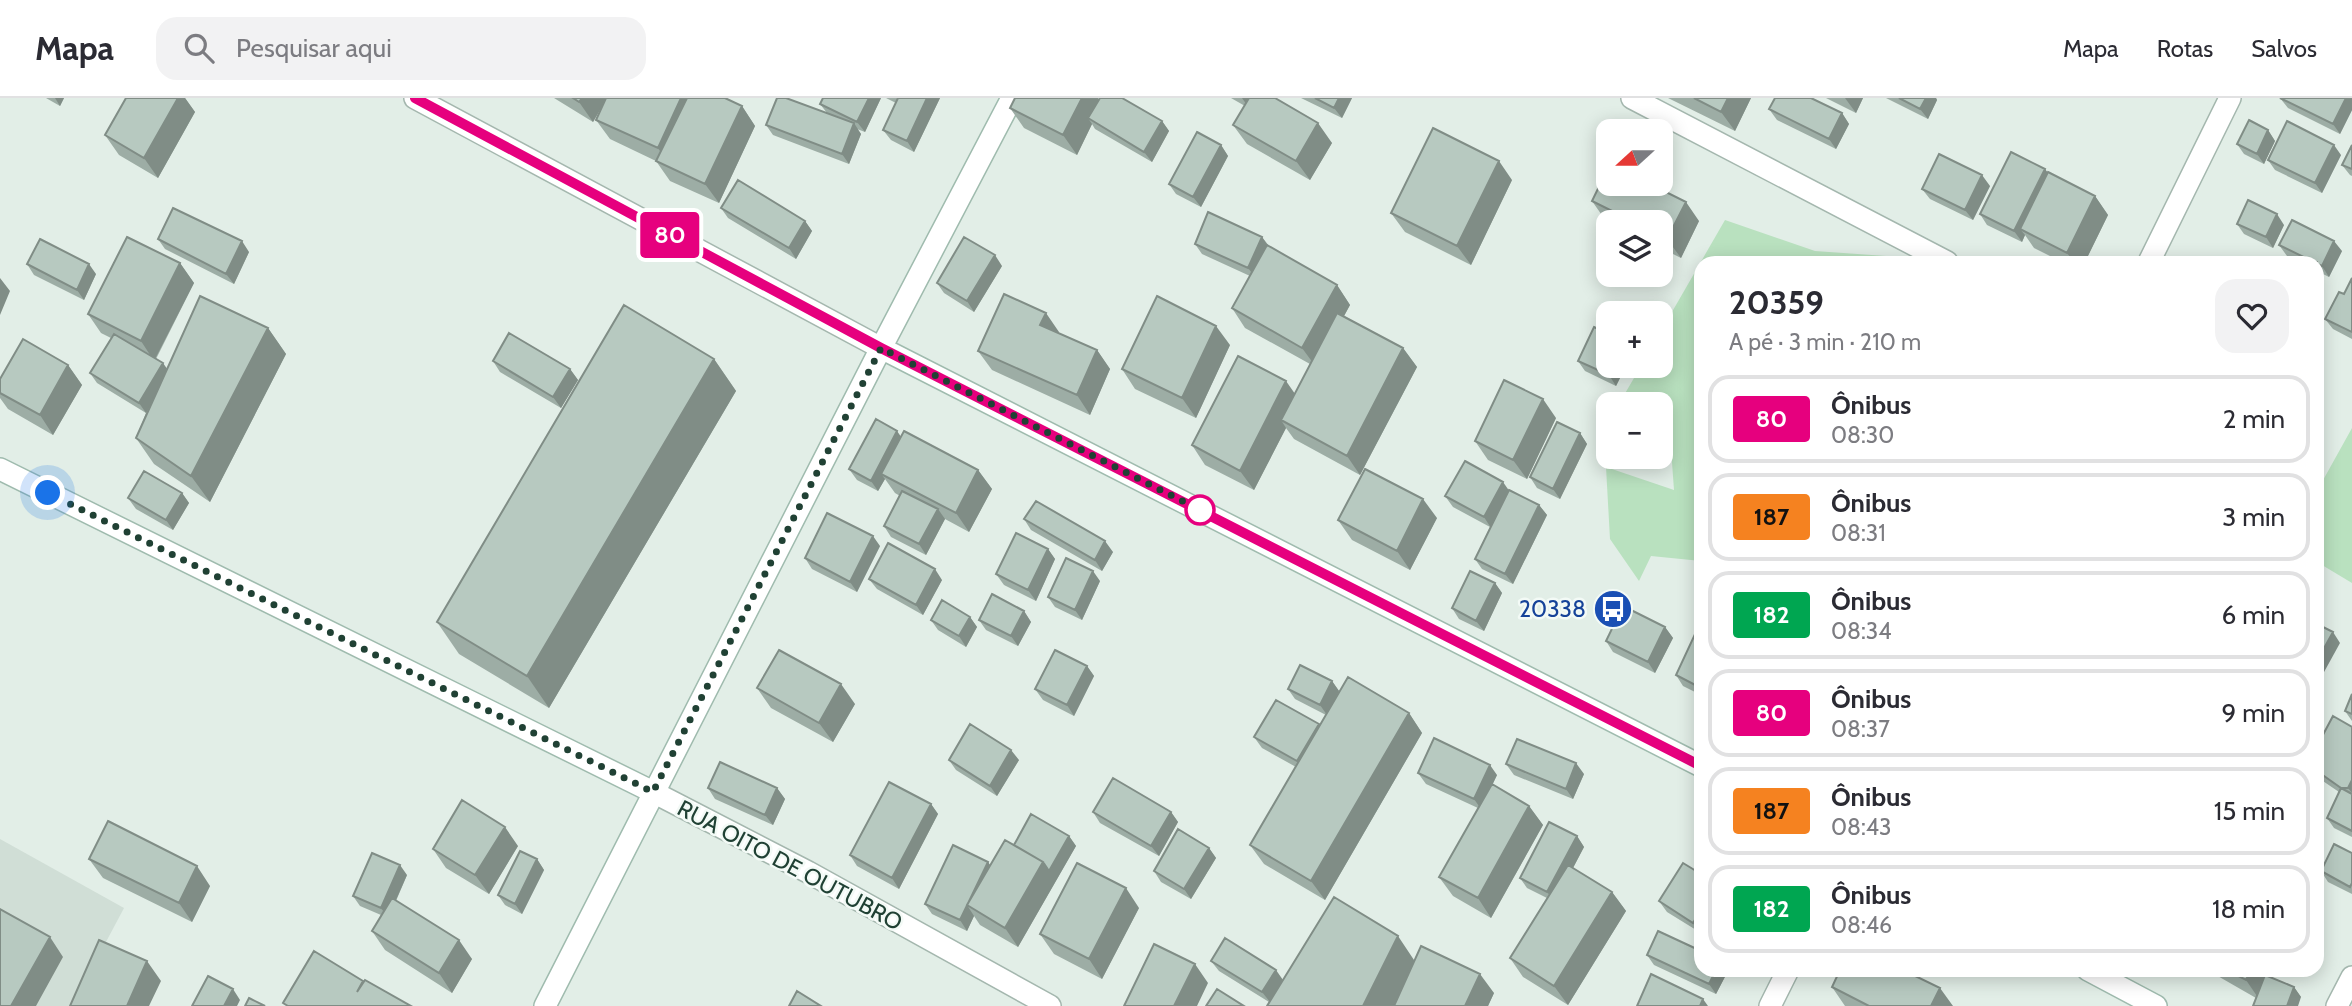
<!DOCTYPE html>
<html lang="pt">
<meta charset="utf-8">
<style>
:root{--surface:#fff;--page:#f2f2f3;--text:#2b2b33;--muted:#7c7c81;--line:#e1e1e2}
body{margin:0;font-family:Cabin,sans-serif;background:var(--page);color:var(--text);height:100vh;display:flex;flex-direction:column;font-size:26px;white-space:nowrap}
*{box-sizing:border-box;margin:0}
p{font-size:23px;color:var(--muted)}
.icon{flex:none;width:38px;height:38px;fill:none;stroke:currentColor;stroke-width:2;stroke-linecap:round;stroke-linejoin:round}
.map{position:relative;flex:1;overflow:hidden}
.sheet{position:absolute;left:1694px;top:158px;width:630px;height:721px;display:flex;flex-direction:column;background:var(--surface);border-radius:21px;box-shadow:0 4px 18px #0003}
.sheet>*{flex:none}
.badge{padding:0 14px;border-radius:5px;font-size:24px;line-height:46px}
.needle{width:46px;rotate:249deg}
.buttons{position:absolute;left:1596px;top:21px;display:grid;gap:14px}
.buttons a{display:grid;place-items:center;width:77px;height:77px;border-radius:14px;background:var(--surface);box-shadow:0 4px 18px #0003;font-size:35px}
.you{position:absolute;width:35px;height:35px;margin:-18px;border:5px solid #fff;border-radius:50%;background:#1a73e8;box-shadow:0 0 0 10px #1a73e833}
.map>.badge{position:absolute;translate:-50% -50%;box-shadow:0 0 0 4px #fff}
.round{display:grid;place-items:center;flex:none;width:74px;height:74px;border-radius:21px;background:var(--page)}
.summary{display:flex;align-items:center;justify-content:space-between;height:119px;padding:0 35px}
h1{font-size:33px;font-weight:800;line-height:52px}
ul{padding:0;list-style:none}
li{display:flex;align-items:center;gap:21px;height:88px;margin:0 14px 10px;padding:0 21px;border:4px solid var(--line);border-radius:21px}
li div{flex:1}
li b{display:block;font-size:26px}
li em{font-style:normal}
li .badge{min-width:77px;font-weight:700;text-align:center}
header{display:flex;align-items:center;gap:42px;box-sizing:border-box;height:98px;padding:0 35px;background:var(--surface);border-bottom:2px solid var(--line)}
header strong{font-size:33px}
nav{display:flex;gap:38px;margin-inline-start:auto;font-size:24px}
.search{width:490px;height:63px;background:var(--page);display:flex;align-items:center;gap:18px;box-sizing:border-box;padding:0 24px;border-radius:21px;color:var(--muted);font-size:26px}
.map>svg:first-child{display:block}
.built{fill:#d0ded6}
.green{fill:#b9e1bf}
.lines{fill:none;stroke-linecap:round;stroke-linejoin:round}
.street-casing{stroke:#a4b7ae;stroke-width:24}
.secondary-casing{stroke:#9fbbae;stroke-width:24}
.street{stroke:#fff;stroke-width:21}
.secondary{stroke:#fff;stroke-width:21}
.wall{fill:#9dada5}
.shaded-wall{fill:#808d86}
.building{fill:#b7c9c0;stroke:#808d86;stroke-width:2}
.line-casing{stroke:#fff;stroke-width:16}
.line{stroke:#e6007e;stroke-width:10}
.walk{stroke:#204134;stroke-width:7;stroke-dasharray:0 12.6}
.stop-dot{fill:#fff;stroke:#e6007e;stroke-width:3.5}
.labels{text-anchor:middle;dominant-baseline:central;stroke-width:5;stroke-linejoin:round;paint-order:stroke}
.transit-label{font-size:23px;fill:#164399;stroke:#f3faf6;text-anchor:end}
.street-label{font-size:23px;fill:#204134;stroke:#f3faf6}
</style>
<header>
<strong>Mapa</strong>
<div class="search"><svg class="icon" aria-label="search" viewBox="0 0 24 24"><circle cx="10" cy="10" r="6"/><path d="M15 15l6 6"/></svg>Pesquisar aqui</div>
<nav><a>Mapa</a><a>Rotas</a><a>Salvos</a></nav>
</header>
<div class="map">
<svg width="2352" height="908" viewBox="0 0 2352 908">
<rect width="100%" height="100%" fill="#e2eee7"/>
<path class="built" d="M0,741L124,810L72,908H0Z"/>
<path class="green" d="M1725,122L1815,153L1886,158L1889,164H1701V463L1651,458L1639,483L1610,441L1606,369L1674,392L1670,337L1661,331V306H1623L1620,304L1641,268H1661V233Z
M2352,330V485L2317,464V393Z"/>
<g class="lines">
<g class="street-casing">
<path id="street" d="M415,0L881,250
M1632,0L1947,164
M2149,164L2230,0
M653,694L808,774L1050,908
M1770,908L1788,872
M2337,908L2352,879"/>
</g>
<g class="secondary-casing">
<path id="secondary" d="M881,250L1701,668
M0,371L653,694
M2088,872L2156,908
M545,908L881,250L1012,0"/>
</g>
<use href="#street" class="street"/>
<use href="#secondary" class="secondary"/>
</g>
<path class="wall" d="M46,0H64L60,8Z
M178,0H185L195,14L158,80L119,57L105,37Z
M554,0H725L742,8L755,28L719,105L670,83L656,63L610,41L596,22L602,8L593,24Z
M881,0L865,34L857,31L861,36L849,66L773,37L766,27L827,15L820,6Z
M886,0H940L914,54L891,42L883,32L896,5Z
M1231,0H1275L1332,45L1310,82L1247,46L1233,27L1245,8Z
M1301,0H1352L1342,20Z
M1668,0H1751L1735,33Z
M1826,0H1863L1856,15Z
M1886,0H1936L1937,2L1928,21Z
M2280,0H2352V12L2340,36L2288,10Z
M1099,1L1162,23L1169,33L1152,64L1095,31L1092,26L1077,57L1024,30L1010,10Z
M1769,11L1842,15L1849,26L1836,51L1777,22Z
M2268,32L2275,43L2264,66L2244,56L2237,46Z
M1221,47L1228,58L1201,109L1176,96L1169,86Z
M2352,47V78L2350,77L2342,67Z
M2341,57L2322,95L2275,72L2268,62Z
M2045,71L2048,75L2095,98L2108,117L2085,164H2062L2034,150L2025,137L2022,144L1987,127L1980,116Z
M1512,82L1471,167L1405,134L1391,115Z
M1990,88L1973,122L1930,101L1922,91Z
M1592,103L1699,123L1681,160L1661,150V124H1609L1606,123Z
M721,110L805,123L812,133L796,161L728,120Z
M2237,126L2284,127L2273,150L2244,136Z
M1262,139L1269,148L1337,187L1350,207L1344,218L1403,250L1417,269L1360,377L1294,341L1286,330L1254,392L1205,367L1192,347L1295,295L1310,266L1245,230L1232,210L1250,178L1202,156L1195,146Z
M158,141L249,154L234,186L165,151Z
M2279,147L2342,153L2329,179L2317,173V164H2300L2287,158Z
M180,165L194,185L156,261L167,271L268,230L286,256L210,404L154,366L136,340L146,315L97,285L90,275L111,240L101,235L88,216Z
M27,166L96,176L84,202L34,177Z
M1002,168L974,214L944,195L937,185Z
M2352,180V241L2333,231L2325,221L2344,196Z
M1059,234V235L1097,252L1110,271L1090,317L992,272L978,253Z
M1230,247L1196,320L1135,291L1122,271Z
M714,261L736,293L549,610L459,556L437,524Z
M493,263L570,271L578,282L561,310L500,274Z
M1578,263L1608,268H1626L1616,288L1585,273Z
M68,267L82,287L53,337L8,311L0,300V281Z
M1556,320L1527,381L1488,362L1475,343Z
M1580,335L1587,346L1560,401L1537,390L1530,379Z
M901,338L978,372L992,391L969,434L945,421L926,457L891,439L884,428L900,398L895,395L885,381L878,393L857,382L849,371Z
M1509,392L1539,407L1547,417L1513,486L1482,471L1475,461L1490,429L1453,409L1445,398Z
M182,395L189,405L173,432L136,411L128,400Z
M1437,420L1410,472L1352,442L1338,422Z
M1024,421L1113,454L1102,473L1031,432Z
M880,448L857,494L812,471L805,460Z
M1048,451L1055,461L1036,503L1004,487L996,476Z
M869,481L942,482L923,517L877,491Z
M1100,483L1082,522L1055,509L1048,499Z
M1495,485L1502,495L1484,533L1459,521L1452,510Z
M1024,513L1031,524L1018,548L986,532L979,522Z
M970,519L977,529L966,549L938,532L931,522Z
M1665,529L1673,540L1655,575L1613,554L1606,543Z
M1701,536V597L1683,588L1676,577Z
M1087,568L1094,578L1074,618L1043,602L1035,591Z
M1332,583L1339,593L1409,615L1422,635L1325,802L1264,766L1250,747L1296,669L1262,650L1254,639L1319,626L1320,628L1326,617L1295,601L1288,591Z
M757,590L855,606L833,644L771,610Z
M2352,596V623L2345,613Z
M2352,629V739L2334,730L2327,720L2339,694L2317,679V648Z
M949,662H1019L997,698L956,672Z
M1506,666L1584,676L1573,701L1514,677Z
M1418,675L1497,677L1492,687L1529,708L1543,727L1491,820L1453,798L1439,779L1478,710L1426,686Z
M708,690H777L785,701L773,727L715,701Z
M931,706L938,716L899,791L857,768L850,757Z
M1093,714H1171L1178,724L1159,758L1100,725Z
M1069,738L1076,748L1018,849L980,827L974,818L967,833L932,816L925,806L988,764L990,767L1014,747Z
M1577,738L1584,749L1573,770L1612,794L1626,813L1568,907L1523,879L1510,860L1547,800L1527,790L1520,780Z
M518,748L489,796L446,770L433,751Z
M1209,750L1216,760L1191,801L1161,784L1154,773Z
M2352,755V796L2328,784L2321,773Z
M89,761L210,788L192,824L103,780Z
M537,761L544,772L522,816L505,807L498,797Z
M1701,776V835L1667,814L1659,803Z
M407,777L396,803L472,861L452,895L385,852L372,833L381,817L360,808L353,798Z
M1139,810L1102,881L1054,856L1040,836Z
M1647,857L1728,873L1716,896L1654,867Z
M1415,862L1494,895L1488,908H1267L1269,904L1219,873L1211,863L1283,882Z
M2212,872H2276L2271,880L2294,889L2301,899L2256,900L2216,877Z
M1832,889L1953,908H1845Z"/>
<path class="shaded-wall" d="M55,0H64L60,8Z
M178,0H185L195,14L158,80L144,60Z
M582,0H607L593,24L579,4Z
M681,0H703L671,70L658,50Z
M869,0H881L865,34L857,24Z
M927,0H940L914,54L907,43Z
M1082,0H1098L1103,6L1088,20L1092,26L1077,57L1063,37Z
M1242,0H1254L1249,10Z
M1339,0H1352L1342,20L1334,10Z
M1728,0H1751L1735,33L1721,14Z
M1845,0H1863L1856,15Z
M1926,0H1936L1937,2L1928,21L1920,11Z
M2346,0H2352V12L2340,36L2333,26Z
M742,8L755,28L719,105L705,86Z
M1842,15L1849,26L1836,51L1829,41Z
M1162,23L1169,33L1152,64L1144,54Z
M854,25L861,36L849,66L842,56Z
M1318,25L1332,45L1310,82L1296,63Z
M2268,32L2275,43L2264,66L2257,56Z
M1221,47L1228,58L1201,109L1193,99Z
M2334,47L2341,57L2322,95L2315,85Z
M1499,63L1512,82L1471,167L1457,148Z
M2045,71L2052,81L2020,131L2025,137L2022,144L2014,133Z
M1982,77L1990,88L1973,122L1965,112Z
M2095,98L2108,117L2085,164H2074L2067,155Z
M1686,104L1699,123L1681,160L1667,141Z
M2277,116L2284,127L2273,150L2266,139Z
M805,123L812,133L796,161L789,150Z
M1262,139L1269,149L1256,180L1248,170Z
M242,143L249,154L234,186L226,176Z
M2334,143L2342,153L2329,179L2322,168Z
M995,157L1002,168L974,214L967,203Z
M180,165L194,185L154,263L141,243Z
M89,166L96,176L84,202L77,192Z
M0,180L10,193L0,217Z
M1337,187L1350,207L1316,269L1302,250Z
M1046,215L1059,234L1053,246L1040,227Z
M1216,228L1230,247L1196,320L1182,300Z
M268,230L286,256L210,404L191,378Z
M1403,250L1417,269L1360,377L1347,358Z
M1097,252L1110,271L1090,317L1077,297Z
M714,261L736,293L549,610L527,578Z
M163,265L170,275L146,315L139,305Z
M68,267L82,287L53,337L40,317Z
M1614,268H1626L1616,288L1609,277Z
M570,271L578,282L561,310L553,299Z
M1286,283L1300,303L1281,322L1286,330L1254,392L1240,373Z
M1543,301L1556,320L1527,381L1513,362Z
M897,333L904,343L881,376L885,381L878,393L871,383Z
M1580,335L1587,346L1560,401L1553,391Z
M2317,340L2322,346L2317,355Z
M978,372L992,391L969,434L956,415Z
M1503,384L1510,394L1491,430L1484,419Z
M182,395L189,405L173,432L166,422Z
M1423,401L1437,420L1410,472L1397,453Z
M1539,407L1547,417L1513,486L1505,476Z
M938,411L945,421L926,457L919,446Z
M873,438L880,448L857,494L850,484Z
M1105,443L1113,454L1102,473L1095,462Z
M1048,451L1055,461L1036,503L1028,492Z
M935,471L942,482L923,517L916,507Z
M1093,473L1100,483L1082,522L1075,512Z
M1495,485L1502,495L1484,533L1476,523Z
M1024,513L1031,524L1018,548L1011,538Z
M970,519L977,529L966,549L959,538Z
M1665,529L1673,540L1655,575L1648,564Z
M2333,534L2340,545L2318,585L2317,583V563Z
M1087,568L1094,578L1074,618L1067,607Z
M1332,583L1339,593L1327,617L1320,607Z
M841,586L855,606L833,644L819,625Z
M1409,615L1422,635L1325,802L1311,783Z
M1319,626L1326,636L1305,674L1297,663Z
M1011,652L1019,662L997,698L990,688Z
M1576,665L1584,676L1573,701L1566,691Z
M1490,667L1497,677L1481,711L1474,701Z
M2352,682V695L2348,690Z
M777,690L785,701L773,727L765,717Z
M931,706L938,716L899,791L892,780Z
M1529,708L1543,727L1491,820L1478,800Z
M1171,714L1178,724L1159,758L1151,748Z
M505,729L518,748L489,796L475,777Z
M1069,738L1076,748L1018,849L1005,830L1043,764Z
M1577,738L1584,749L1555,804L1547,794Z
M1209,750L1216,760L1191,801L1184,791Z
M537,761L544,772L522,816L515,806Z
M988,764L995,775L967,807Z
M400,767L407,777L388,820L381,810Z
M197,768L210,788L192,824L179,805Z
M1126,790L1139,810L1102,881L1089,861Z
M1612,794L1626,813L1568,907L1554,888Z
M967,807L974,818L967,833L960,822Z
M1701,812V835L1693,825Z
M1398,838L1416,865L1395,908H1363Z
M50,839L63,859L36,908H11Z
M459,842L472,861L452,895L439,875Z
M147,863L161,883L149,908H127Z
M1195,866L1208,885L1197,908H1174Z
M1276,872L1283,882L1270,904L1262,894Z
M1716,872H1727L1728,873L1716,896L1709,886Z
M2251,872H2276L2259,901L2246,882Z
M1480,876L1494,895L1488,908H1465Z
M2294,889L2301,899L2298,908H2287Z
M1940,890L1953,908H1931Z
M233,891L240,902L237,908H224Z
M1703,901L1708,908H1700Z"/>
<path class="building" d="M126,0H178L144,60L105,37Z
M573,0H582L579,4Z
M606,0H681L658,50L596,22Z
M687,0H725L742,8L705,86L656,63Z
M777,0H786L854,25L842,56L766,27Z
M823,0H869L857,24L820,6Z
M898,0H927L907,43L883,32Z
M1015,0H1082L1063,37L1010,10Z
M1100,0H1122L1162,23L1144,54L1088,20Z
M1249,0H1275L1318,25L1296,63L1233,27Z
M1315,0H1339L1334,10Z
M1694,0H1728L1721,14Z
M1775,0H1811L1842,15L1829,41L1769,11Z
M1899,0H1926L1920,11Z
M2280,0H2346L2333,26Z
M2249,22L2268,32L2257,56L2237,46Z
M2287,23L2334,47L2315,85L2268,62Z
M1433,30L1499,63L1457,148L1391,115Z
M1197,34L1221,47L1193,99L1169,86Z
M2352,47V71L2342,67Z
M2011,54L2045,71L2014,133L1980,116Z
M1939,56L1982,77L1965,112L1922,91Z
M1608,70V86H1650L1686,104L1667,141L1661,138V124H1634L1592,103Z
M2048,74L2095,98L2067,155L2020,131Z
M738,82L805,123L789,150L721,110Z
M2248,102L2277,116L2266,139L2237,126Z
M173,110L242,143L226,176L158,141Z
M1208,114L1262,139L1248,170L1195,146Z
M2292,122L2334,143L2322,168L2317,166V164H2314L2279,147Z
M127,139L180,165L141,243L88,216Z
M964,139L995,157L967,203L937,185Z
M40,141L89,166L77,192L27,166Z
M1267,147L1337,187L1302,250L1232,210Z
M2352,180V234L2325,221L2339,194L2344,196Z
M1004,196L1046,215L1040,227L1097,252L1077,297L978,253Z
M200,198L268,230L191,378L136,340Z
M1157,198L1216,228L1182,300L1122,271Z
M624,207L714,261L527,578L437,524Z
M1337,215L1403,250L1347,358L1281,322Z
M1594,229L1608,236V268H1614L1609,277L1578,263Z
M509,235L570,271L553,299L493,263Z
M114,236L163,265L139,305L90,275Z
M23,241L68,267L40,317L0,295V281Z
M1238,258L1286,283L1240,373L1192,347Z
M1504,282L1543,301L1513,362L1475,343Z
M876,321L897,333L871,383L849,371Z
M1557,324L1580,335L1553,391L1530,379Z
M904,333L978,372L956,415L881,376Z
M1465,363L1503,384L1484,419L1445,398Z
M1365,371L1423,401L1397,453L1338,422Z
M144,373L182,395L166,422L128,400Z
M1509,392L1539,407L1505,476L1475,461Z
M902,393L938,411L919,446L884,428Z
M1036,403L1105,443L1095,462L1024,421Z
M827,415L873,438L850,484L805,460Z
M1016,435L1048,451L1028,492L996,476Z
M888,445L935,471L916,507L869,481Z
M1066,460L1093,473L1075,512L1048,499Z
M1470,473L1495,485L1476,523L1452,510Z
M1701,486V500L1696,497Z
M992,496L1024,513L1011,538L979,522Z
M942,502L970,519L959,538L931,522Z
M1623,508L1665,529L1648,564L1606,543Z
M2317,526L2333,534L2317,563Z
M1696,534L1701,536V590L1676,577Z
M779,552L841,586L819,625L757,590Z
M1055,552L1087,568L1067,607L1035,591Z
M1300,567L1332,583L1320,607L1288,591Z
M1348,579L1409,615L1311,783L1250,747Z
M2352,596V616L2345,613Z
M1276,602L1319,626L1297,663L1254,639Z
M2333,618L2352,629V682L2348,690H2341L2317,673V648Z
M970,626L1011,652L990,688L949,662Z
M1434,640L1490,667L1474,701L1418,675Z
M1517,641L1576,665L1566,691L1506,666Z
M720,664L777,690L765,717L708,690Z
M1113,680L1171,714L1151,748L1093,714Z
M889,684L931,706L892,780L850,757Z
M1492,686L1529,708L1478,800L1439,779Z
M2341,690L2352,696V733L2327,720Z
M462,702L505,729L475,777L433,751Z
M1031,716L1069,738L1049,773L1043,764L1014,747Z
M108,723L197,768L179,805L89,761Z
M1549,724L1577,738L1547,794L1520,780Z
M1178,731L1209,750L1184,791L1154,773Z
M1005,742L1043,764L1005,830L967,807Z
M2334,746L2352,755V785L2350,789L2321,773Z
M953,747L988,764L960,822L925,806Z
M520,753L537,761L515,806L498,797Z
M372,755L400,767L381,810L353,798Z
M1077,765L1126,790L1089,861L1040,836Z
M1683,765L1701,776V812L1693,825L1659,803Z
M1568,767L1612,794L1554,888L1510,860Z
M1334,799L1398,838L1363,908H1267Z
M392,800L459,842L439,875L372,833Z
M0,811L50,839L11,908H0Z
M1658,833L1701,853V872H1716L1709,886L1647,857Z
M1225,840L1276,872L1262,894L1211,863Z
M99,842L147,863L127,908H70Z
M1154,846L1195,866L1174,908H1124Z
M1421,848L1480,876L1465,908H1394Z
M314,853L363,883L357,894L365,882L411,908H288L283,905Z
M1840,872H1903L1940,890L1931,908H1869L1832,889Z
M2227,872H2251L2246,882Z
M1651,876L1703,901L1700,908H1637Z
M2265,877L2294,889L2287,908H2253Z
M208,878L233,891L224,908H192Z
M1217,891L1244,908H1206Z
M797,893L821,908H789Z
M249,900L265,908H245Z"/>
<g class="lines">
<g class="line-casing">
<path id="line" d="M415,0L881,250L1701,668"/>
</g>
<use href="#line" class="line"/>
<path class="walk" d="M48,395L653,694L881,250L1204,414L1200,412"/>
</g>
<defs>
<g id="bus-disc" transform="scale(2.0125)"><circle r="9.5" fill="#1a4fb4" stroke="#f3faf6"/><path d="M-5-6H5V4H4V6H2V4H-2V6H-4V4H-5ZM-3.5-4V0h7V-4ZM-3.5 1.2v1.5H-2V1.2ZM2 1.2v1.5H3.5V1.2Z" fill="#fff"/></g>
</defs>
<g fill-rule="evenodd">
<use href="#bus-disc" x="1613" y="511"/>
</g>
<circle class="stop-dot" cx="1200" cy="412" r="14"/>
<g class="labels">
<g class="transit-label">
<text x="1586" y="511">20338</text>
</g>
<g class="street-label">
<text transform="translate(790 767) rotate(28)">RUA OITO DE OUTUBRO</text>
</g>
</g>
</svg>
<div class="buttons">
<a><svg class="needle" viewBox="-14 -14 28 28"><path d="M0-13l5 13h-10z" fill="#e53935"/><path d="M0 13l5-13h-10z" fill="#7c7c81"/></svg></a>
<a><svg class="icon" aria-label="layers" viewBox="0 0 24 24"><path d="M12 4l9 5-9 5-9-5zM3 14l9 5 9-5"/></svg></a>
<a>+</a>
<a>−</a>
</div>
<div class="you" style="left:48px;top:395px"></div>
<b class="badge" style="left:670px;top:137px;background:#e6007e;color:#fff">80</b>
<section class="sheet">
<div class="summary"><div><h1>20359</h1><p>A pé · 3 min · 210 m</p></div><a class="round"><svg class="icon" aria-label="heart" viewBox="0 0 24 24"><path d="M12 20l-8-8c-3-5 5-10 8-4 3-6 11-1 8 4z"/></svg></a></div>
<ul>
<li><span class="badge" style="background:#e6007e;color:#fff">80</span><div><b>Ônibus</b><p>08:30</p></div><em>2 min</em></li>
<li><span class="badge" style="background:#f58220;color:#111">187</span><div><b>Ônibus</b><p>08:31</p></div><em>3 min</em></li>
<li><span class="badge" style="background:#00a651;color:#fff">182</span><div><b>Ônibus</b><p>08:34</p></div><em>6 min</em></li>
<li><span class="badge" style="background:#e6007e;color:#fff">80</span><div><b>Ônibus</b><p>08:37</p></div><em>9 min</em></li>
<li><span class="badge" style="background:#f58220;color:#111">187</span><div><b>Ônibus</b><p>08:43</p></div><em>15 min</em></li>
<li><span class="badge" style="background:#00a651;color:#fff">182</span><div><b>Ônibus</b><p>08:46</p></div><em>18 min</em></li>
</ul>
</section>
</div>
